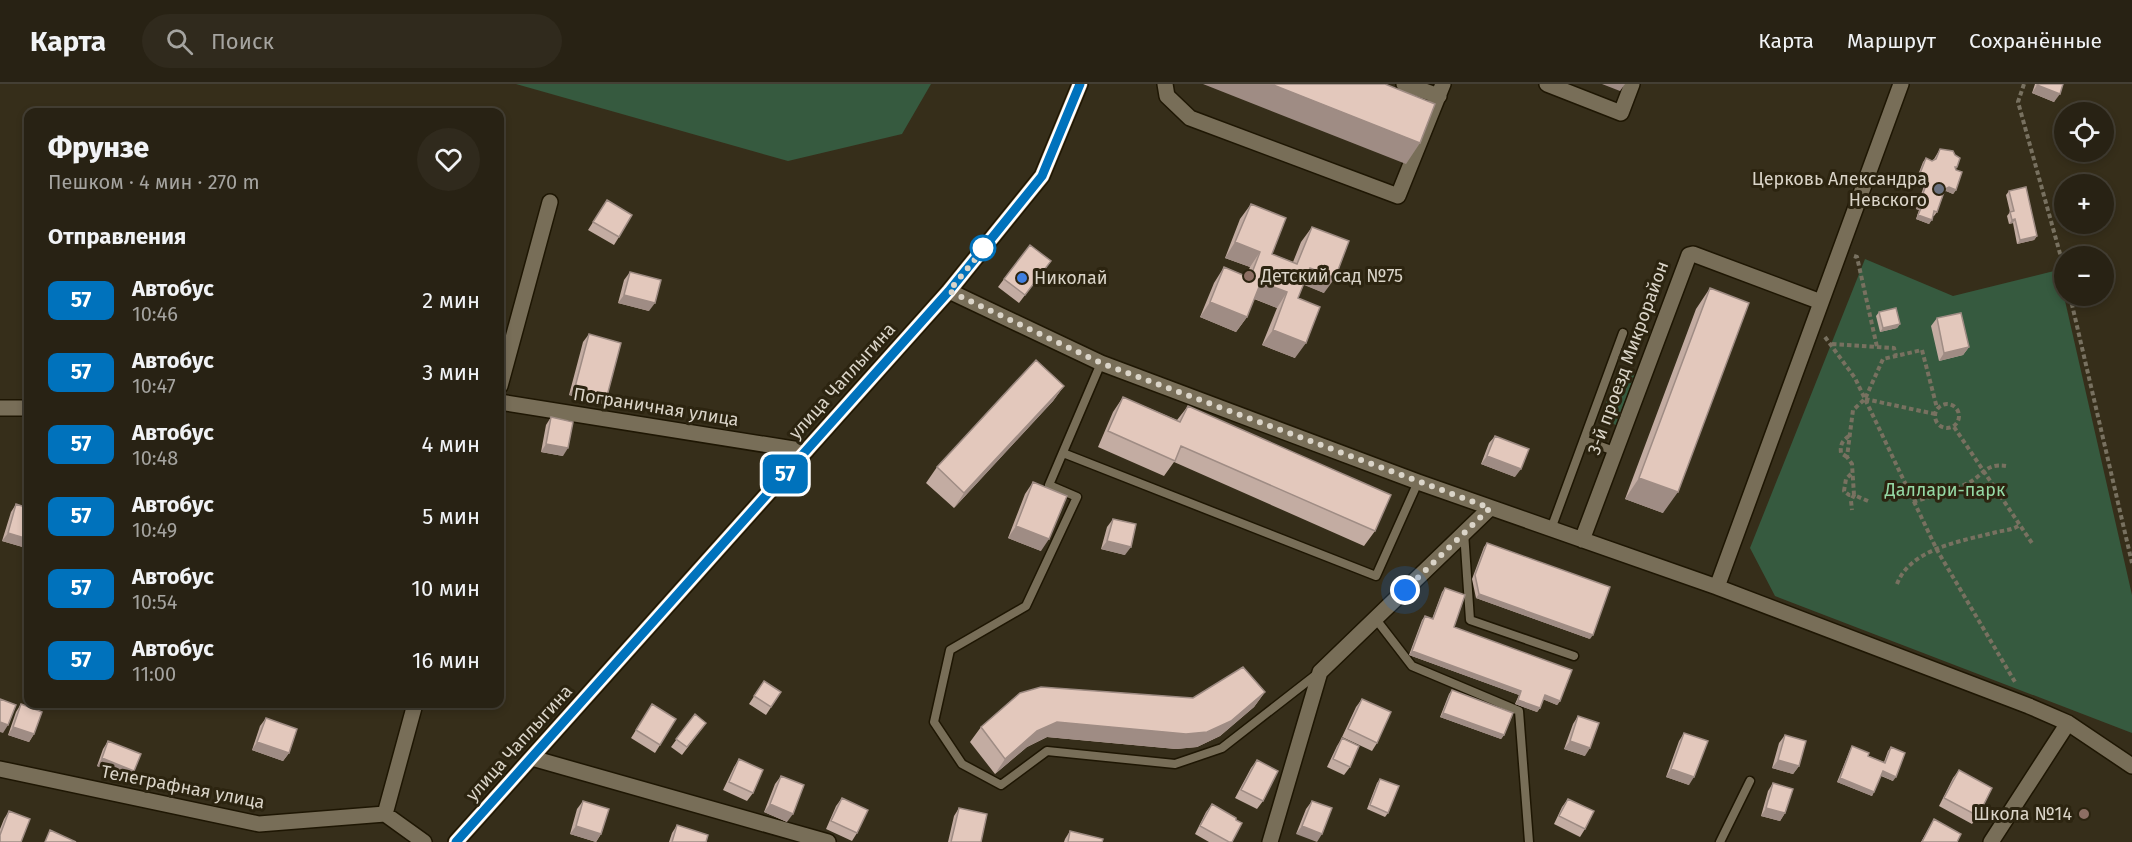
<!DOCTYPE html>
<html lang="ru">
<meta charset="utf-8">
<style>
:root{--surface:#282214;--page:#302a1d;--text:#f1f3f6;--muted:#a5a4a0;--line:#443f34}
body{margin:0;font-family:"Fira Sans",sans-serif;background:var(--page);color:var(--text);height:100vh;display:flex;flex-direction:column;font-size:22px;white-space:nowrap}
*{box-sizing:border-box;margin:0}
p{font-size:20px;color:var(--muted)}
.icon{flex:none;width:33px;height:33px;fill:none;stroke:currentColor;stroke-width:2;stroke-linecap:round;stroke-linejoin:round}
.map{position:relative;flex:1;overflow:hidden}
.side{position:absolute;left:24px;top:24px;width:480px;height:600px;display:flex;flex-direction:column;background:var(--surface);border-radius:12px;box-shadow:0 3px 9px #0003,0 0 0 2px var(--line)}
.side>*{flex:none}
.badge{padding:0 12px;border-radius:9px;font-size:21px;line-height:39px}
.controls{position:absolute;left:2054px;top:18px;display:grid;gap:12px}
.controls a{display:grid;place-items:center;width:60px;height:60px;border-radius:50%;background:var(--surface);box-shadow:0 3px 9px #0003,0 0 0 2px var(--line);font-size:30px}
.you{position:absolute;width:30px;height:30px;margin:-15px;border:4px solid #fff;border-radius:50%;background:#1a73e8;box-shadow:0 0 0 9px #1a73e833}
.map>.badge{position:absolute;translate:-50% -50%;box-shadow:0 0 0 3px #fff}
h2{padding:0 24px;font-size:22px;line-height:54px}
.round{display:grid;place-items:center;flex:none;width:63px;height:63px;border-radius:32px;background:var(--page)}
.overview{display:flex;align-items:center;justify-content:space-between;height:102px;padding:0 24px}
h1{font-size:28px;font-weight:800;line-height:45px}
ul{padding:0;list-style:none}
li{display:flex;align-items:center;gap:18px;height:72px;padding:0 24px}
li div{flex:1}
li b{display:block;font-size:22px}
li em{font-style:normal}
li .badge{min-width:66px;font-weight:700;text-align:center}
header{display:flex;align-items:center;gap:36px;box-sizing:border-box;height:84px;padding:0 30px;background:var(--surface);border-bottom:2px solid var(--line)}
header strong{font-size:28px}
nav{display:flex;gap:33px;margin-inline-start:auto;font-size:21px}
.search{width:420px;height:54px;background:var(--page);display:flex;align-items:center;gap:15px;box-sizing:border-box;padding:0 21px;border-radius:33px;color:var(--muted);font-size:22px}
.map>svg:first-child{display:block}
.green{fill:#365a3f}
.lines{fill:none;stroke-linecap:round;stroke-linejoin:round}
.service-casing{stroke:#1e1603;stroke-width:11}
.minor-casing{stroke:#1e1603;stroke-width:18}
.secondary-casing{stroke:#1e1603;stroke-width:18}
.path{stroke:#787160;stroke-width:4;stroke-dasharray:4.5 3;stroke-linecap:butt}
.service{stroke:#786e58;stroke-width:8}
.minor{stroke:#786e58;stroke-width:15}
.secondary{stroke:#947856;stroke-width:15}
.wall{fill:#c3aca2}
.shaded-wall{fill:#9f8c84}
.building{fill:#e3c8bc;stroke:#9f8c84;stroke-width:1.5}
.line-casing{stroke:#fff;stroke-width:14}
.line{stroke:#0072bc;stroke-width:9}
.walk{stroke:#dad4c8;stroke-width:6;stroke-dasharray:0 10.8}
.worship-dot{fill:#6b7280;stroke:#2c2410;stroke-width:2}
.stop-dot{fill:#fff;stroke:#0072bc;stroke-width:3}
.education-dot{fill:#8d6e63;stroke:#2c2410;stroke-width:2}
.shop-dot{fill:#3f7fe0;stroke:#2c2410;stroke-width:2}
.labels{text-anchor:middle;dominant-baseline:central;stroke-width:6;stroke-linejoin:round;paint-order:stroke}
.poi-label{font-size:18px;fill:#dad4c8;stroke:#2c2410;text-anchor:end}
.street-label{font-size:18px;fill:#dad4c8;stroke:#2c2410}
.park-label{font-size:18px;fill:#95d9a5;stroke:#2c2410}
</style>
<header>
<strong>Карта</strong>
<div class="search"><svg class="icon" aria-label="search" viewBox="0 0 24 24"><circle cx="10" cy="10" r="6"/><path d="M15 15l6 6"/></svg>Поиск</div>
<nav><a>Карта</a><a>Маршрут</a><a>Сохранённые</a></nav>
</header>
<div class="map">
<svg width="2132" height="758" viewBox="0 0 2132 758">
<rect width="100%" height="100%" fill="#362e1a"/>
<path class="green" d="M516,0H931L902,50L788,77Z
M1865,175L1953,212L2058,186L2132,511V649L1775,512L1750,464Z
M1619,285L1635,290L1616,341L1600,335Z"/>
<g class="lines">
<g class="service-casing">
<path id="service" d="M1101,279L1049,401L1077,413L1026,522L950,566L934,638L962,680L1001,701L1047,667L1175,680L1222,664L1317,590
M1584,356L1614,367
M1063,369L1376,492L1418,398
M1551,445L1623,249
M1464,448L1470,536L1574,572
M1375,534L1412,582L1519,627L1529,758
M1720,758L1750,697"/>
</g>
<g class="minor-casing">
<path id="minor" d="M1165,0L1167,12L1190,34L1398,112L1443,0
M1404,0L1439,12
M1547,0L1621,29L1632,0
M949,207L1101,279L1418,398L1717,503L2029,622L2068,639L2132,682
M500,302L550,118
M500,318L806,367
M0,324H28
M1582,456L1689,171L1693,170L1821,218
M1717,503L1901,0
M532,674L828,758
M0,685L259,740L385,730L424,758
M385,730L415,620
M1270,758L1320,588L1490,424
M1991,758L2068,639"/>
</g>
<g class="secondary-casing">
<path id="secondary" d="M456,758L949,207L1042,92L1080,0"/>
</g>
<path class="path" d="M2024,0L2018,18L2064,184
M1854,172L1857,173L1877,263
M2070,212L2132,479
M1825,253L1855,294L1937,466L2015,598
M1832,260L1894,264L1896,272
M1865,315L1935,330
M1935 332a12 12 0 1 1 24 0a12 12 0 1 1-24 0Z
M1954,343L2032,459
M1847,373L1841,369C1840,361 1842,357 1849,352
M1851,390L1846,395L1844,407L1849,411H1854L1851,417L1852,426
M1868,417L1854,411L1852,380L1847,373L1853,326L1865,315L1883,275L1922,266L1937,324
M1913,418C1931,412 1951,408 1968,399C1984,391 1985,379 2006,382
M1897,500C1910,465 1961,457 1993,449C2003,446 2011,447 2020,441"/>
<use href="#service" class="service"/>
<use href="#minor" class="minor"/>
<use href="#secondary" class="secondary"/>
</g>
<path class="wall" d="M2035,0H2063L2054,18L2032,9Z
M1940,65L1957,83L1956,85V106L1953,110L1946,107L1944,108L1937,128L1934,132H1933L1929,140L1916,135L1919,126L1916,125L1924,102L1923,98L1916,96L1923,78L1926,74L1932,77L1934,75Z
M2009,107L2037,152L2034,156L2017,160L2013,139L2009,140L2007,132L2010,128L2006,111Z
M607,116L619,153L614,161L588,146Z
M1251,120L1272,170L1293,178L1301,158L1312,143L1324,209L1303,200L1298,214L1295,274L1262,261L1277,224L1254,215L1247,233L1236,248L1200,233L1214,199L1224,183L1246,192L1250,183L1225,174L1240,135Z
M1051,177L1019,219L998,203L1004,195Z
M630,188L649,227L618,219L624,196Z
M1710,204L1663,429L1625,415L1696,225Z
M1879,228L1900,240L1897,244L1880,248L1876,232Z
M1937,234L1969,263L1963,271L1939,277L1931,242Z
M589,250L607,312L602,320L569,311L583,258Z
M1064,302L1053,317L954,424L926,399L937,383Z
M1123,313L1177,336L1188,322L1375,447L1364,462L1174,378L1164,392L1098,363L1113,328Z
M551,333L563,372L541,368L546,341Z
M1495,352L1515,393L1481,380L1489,359Z
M1033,398L1041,467L1008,454L1025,410Z
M16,420L26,464L2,457L11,428Z
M1113,435L1125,471L1101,465L1107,443Z
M1487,459L1590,555L1476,514L1472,495L1484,463Z
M1445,504L1454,543L1560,617L1557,621L1543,615L1540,624L1537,628L1515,620L1519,611L1409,571L1422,536L1425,532L1432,535L1442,508Z
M764,597L781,608L766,631L749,620Z
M1452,606L1504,651L1501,655L1440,633L1449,610Z
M1265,608L1254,623L1220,652L1197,663L1176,665L1047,653L1027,663L995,690L970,658L981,643L1193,614Z
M1362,615L1377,659L1372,667L1342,653L1356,623Z
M21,620L34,650L29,658L8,651L16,628Z
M652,620L660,661L655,669L631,654Z
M695,630L706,639L682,671L671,663Z
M1578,632L1585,672L1564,665L1573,640Z
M266,634L289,669L283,677L252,666L260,642Z
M1684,649L1689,701L1666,693L1679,657Z
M1785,651L1799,682L1793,690L1772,684L1779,659Z
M1342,654L1350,683L1344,691L1327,683L1337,662Z
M108,657L129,694L97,682L103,665Z
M1852,662L1868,672L1884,678L1888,667L1891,663L1893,697L1881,692L1872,712L1837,698L1850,666Z
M739,675L753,709L747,717L723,706L734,683Z
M1257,676L1263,717L1257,725L1235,714L1251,684Z
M1959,686L1978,732L1972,740L1939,722L1953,694Z
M781,692L787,738L764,728L775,700Z
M1380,695L1388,729L1385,733L1367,725L1377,699Z
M1773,699L1785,729L1780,737L1761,732L1768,707Z
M842,714L857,749L852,757L826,745L836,722Z
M1568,715L1585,745L1580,753L1554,740L1562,723Z
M583,717L601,750L596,758L570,750L577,725Z
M1312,717L1332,724L1296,750L1306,725Z
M1212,720L1236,736L1232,758H1209L1195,750L1206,728Z
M959,724L981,758H948L954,732Z
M9,727L0,758V745L4,735Z
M1934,735L1957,758H1921Z
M677,741L706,758H669L672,749Z
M1070,747L1102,758H1064L1065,755Z"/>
<path class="shaded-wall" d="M1203,0H1271L1420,59L1406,80Z
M1602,0H1625L1620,7Z
M2037,1L2060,10L2054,18L2032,9Z
M1919,92L1925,94L1923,98L1916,96Z
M1949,103L1956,106L1953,110L1946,107L1942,109L1945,105Z
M1919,121L1922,122L1919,126L1916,125Z
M1918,131L1932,136L1929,140L1916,135Z
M2015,135L2013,139L2009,140L2012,136Z
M2037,152L2034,156L2017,160L2020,156Z
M1235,158L1260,168L1250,183L1225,174Z
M1310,184L1335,194L1324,209L1299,199Z
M1261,198L1287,208L1277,224L1250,213Z
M624,211L655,219L649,227L618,219Z
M1210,218L1247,233L1236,248L1200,233Z
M1900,240L1897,244L1880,248L1883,244Z
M1273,246L1306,259L1295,274L1262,261Z
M1969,263L1963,271L1939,277L1944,269Z
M1064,302L1053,317L954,424L964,409Z
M575,303L607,312L602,320L569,311Z
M546,360L568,364L563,372L541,368Z
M1487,372L1521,385L1515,393L1481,380Z
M1639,394L1678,408L1663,429L1625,415Z
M1016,442L1049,455L1041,467L1008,454Z
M8,449L28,455V460L26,464L2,457Z
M1107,457L1131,463L1125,471L1101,465Z
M1479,510L1593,551L1590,555L1476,514Z
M1412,567L1521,607L1519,611L1409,571Z
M1265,608L1254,623L1220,652L1197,663L1176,665L1047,653L1027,663L995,690L1005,675L1037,647L1057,638Z
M1545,611L1560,617L1557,621L1542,615Z
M1518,616L1540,624L1537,628L1515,620Z
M1443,629L1504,651L1501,655L1440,633Z
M0,638L8,641L3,649L0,648Z
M13,643L34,650L29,658L8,651Z
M1570,657L1590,664L1585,672L1564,665Z
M257,658L289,669L283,677L252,666Z
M102,674L134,687L129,694L97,682Z
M1778,676L1799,682L1793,690L1772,684Z
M1671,685L1694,693L1689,701L1666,693Z
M1883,687L1896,693L1893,697L1880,691Z
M1840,694L1874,708L1872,712L1837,698Z
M770,720L793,730L787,738L764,728Z
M1766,724L1785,729L1780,737L1761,732Z
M576,742L601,750L596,758L570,750Z
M1302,742L1322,750L1317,758L1296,750Z"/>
<path class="building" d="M1271,0H1385L1435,20L1420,59Z
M2038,0H2063L2060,10L2037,1Z
M2103,38L2112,45L2103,57Z
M1940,65L1953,67L1955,71L1960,74L1957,83H1955L1956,86L1962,88L1956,106L1949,103L1945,105L1937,128L1934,127L1932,136L1918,131L1922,122L1919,121L1927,98L1925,94L1919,92L1926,74L1932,77L1936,75Z
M2026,103L2037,152L2020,156L2015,135L2012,136L2010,128L2014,127L2009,107Z
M607,116L632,131L619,153L593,138Z
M1251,120L1286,134L1272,170L1297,180L1312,143L1349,157L1335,194L1310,184L1298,214L1320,223L1306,259L1273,246L1287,208L1261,198L1247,233L1210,218L1224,183L1250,194L1260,168L1235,158Z
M1030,161L1051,177L1025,211L1004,195Z
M630,188L661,196L655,219L624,211Z
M1710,204L1749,219L1678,408L1639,394Z
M1896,224L1900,240L1883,244L1879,228Z
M1961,229L1969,263L1944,269L1937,234Z
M589,250L621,259L607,312L575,303Z
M1036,276L1064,302L964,409L937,383Z
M1123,313L1180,338L1188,322L1391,411L1375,447L1181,362L1175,377L1108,347Z
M551,333L573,338L568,364L546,360Z
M1495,352L1529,365L1521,385L1487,372Z
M1033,398L1067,412L1049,455L1016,442Z
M16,420L28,424V455L8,449Z
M1113,435L1136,440L1131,463L1107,457Z
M1487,459L1610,503L1593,551L1479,510L1475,491Z
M1445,504L1465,511L1454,543L1572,586L1560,617L1545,611L1540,624L1518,616L1521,607L1412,567L1425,532L1433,535Z
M1243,583L1265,608L1231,637L1207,648L1186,650L1057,638L1037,647L1005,675L981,643L1020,609L1041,603L1193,614Z
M764,597L781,608L771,623L754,612Z
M1452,606L1513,629L1504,651L1443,629Z
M0,615L16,621L8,641L0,638Z
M1362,615L1391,628L1377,659L1348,645Z
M21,620L42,628L34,650L13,643Z
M652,620L676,635L660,661L636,646Z
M695,630L706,639L687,663L676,655Z
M1578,632L1599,639L1590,664L1570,657Z
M266,634L297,645L289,669L257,658Z
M1684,649L1708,657L1694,693L1671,685Z
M1785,651L1806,657L1799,682L1778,676Z
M1342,654L1359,662L1350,683L1333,675Z
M108,657L141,670L134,687L102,674Z
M1852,662L1869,669L1868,672L1885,679L1891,663L1905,669L1896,693L1883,687L1874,708L1840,694Z
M739,675L763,686L753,709L729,698Z
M1257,676L1278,687L1263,717L1241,706Z
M1959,686L1992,704L1978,732L1944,714Z
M781,692L804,701L793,730L770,720Z
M1380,695L1399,702L1388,729L1370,721Z
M1773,699L1793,705L1785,729L1766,724Z
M842,714L868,726L857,749L831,737Z
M1568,715L1594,727L1585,745L1559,732Z
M583,717L609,725L601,750L576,742Z
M1312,717L1332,724L1322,750L1302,742Z
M1212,720L1236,734V736L1242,739L1232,758H1229L1200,742Z
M959,724L987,730L981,758H951Z
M9,727L30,735L21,758H0V751Z
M1934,735L1961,750L1957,758H1922Z
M677,741L708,751L706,758H672Z
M50,746L76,758H45Z
M1070,747L1103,755L1102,758H1068Z"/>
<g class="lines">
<g class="line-casing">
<path id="line" d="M456,758L949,207L1042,92L1080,0"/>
</g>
<use href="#line" class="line"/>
<path class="walk" d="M983,164L986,162L949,207L1101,279L1490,424L1405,506"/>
</g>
<circle class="worship-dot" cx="1939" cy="105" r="6"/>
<circle class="stop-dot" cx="983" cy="164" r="12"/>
<g class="education-dot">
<circle cx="1249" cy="192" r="6"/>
<circle cx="2084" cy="730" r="6"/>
</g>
<circle class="shop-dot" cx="1022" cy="194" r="6"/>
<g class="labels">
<g class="poi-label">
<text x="1927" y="95">Церковь Александра<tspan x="1927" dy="21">Невского</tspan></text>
<text x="1261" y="192" text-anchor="start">Детский сад №75</text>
<text x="1034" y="194" text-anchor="start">Николай</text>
<text x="2072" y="730">Школа №14</text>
</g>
<g class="street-label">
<text transform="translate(1628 274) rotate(-70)">3-й проезд Микрорайон</text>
<text transform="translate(842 297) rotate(-48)">улица Чаплыгина</text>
<text transform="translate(656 323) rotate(9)">Пограничная улица</text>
<text transform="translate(519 659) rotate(-48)">улица Чаплыгина</text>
<text transform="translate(183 703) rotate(11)">Телеграфная улица</text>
</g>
<g class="park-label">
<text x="1945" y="406">Даллари-парк</text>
</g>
</g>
</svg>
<div class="controls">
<a><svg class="icon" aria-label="locate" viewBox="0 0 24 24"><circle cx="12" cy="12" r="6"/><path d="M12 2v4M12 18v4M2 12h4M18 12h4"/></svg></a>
<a>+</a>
<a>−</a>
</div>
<div class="you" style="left:1405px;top:506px"></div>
<b class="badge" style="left:785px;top:390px;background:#0072bc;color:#fff">57</b>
<section class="side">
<div class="overview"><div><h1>Фрунзе</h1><p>Пешком · 4 мин · 270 m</p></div><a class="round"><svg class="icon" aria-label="heart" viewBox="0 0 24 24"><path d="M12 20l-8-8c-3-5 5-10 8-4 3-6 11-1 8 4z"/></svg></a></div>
<h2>Отправления</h2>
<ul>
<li><span class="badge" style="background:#0072bc;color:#fff">57</span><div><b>Автобус</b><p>10:46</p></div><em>2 мин</em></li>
<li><span class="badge" style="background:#0072bc;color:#fff">57</span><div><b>Автобус</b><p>10:47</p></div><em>3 мин</em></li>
<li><span class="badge" style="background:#0072bc;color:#fff">57</span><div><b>Автобус</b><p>10:48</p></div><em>4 мин</em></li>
<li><span class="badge" style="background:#0072bc;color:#fff">57</span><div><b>Автобус</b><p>10:49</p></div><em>5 мин</em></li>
<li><span class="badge" style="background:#0072bc;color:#fff">57</span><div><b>Автобус</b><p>10:54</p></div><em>10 мин</em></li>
<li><span class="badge" style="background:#0072bc;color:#fff">57</span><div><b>Автобус</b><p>11:00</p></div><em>16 мин</em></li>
</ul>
</section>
</div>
